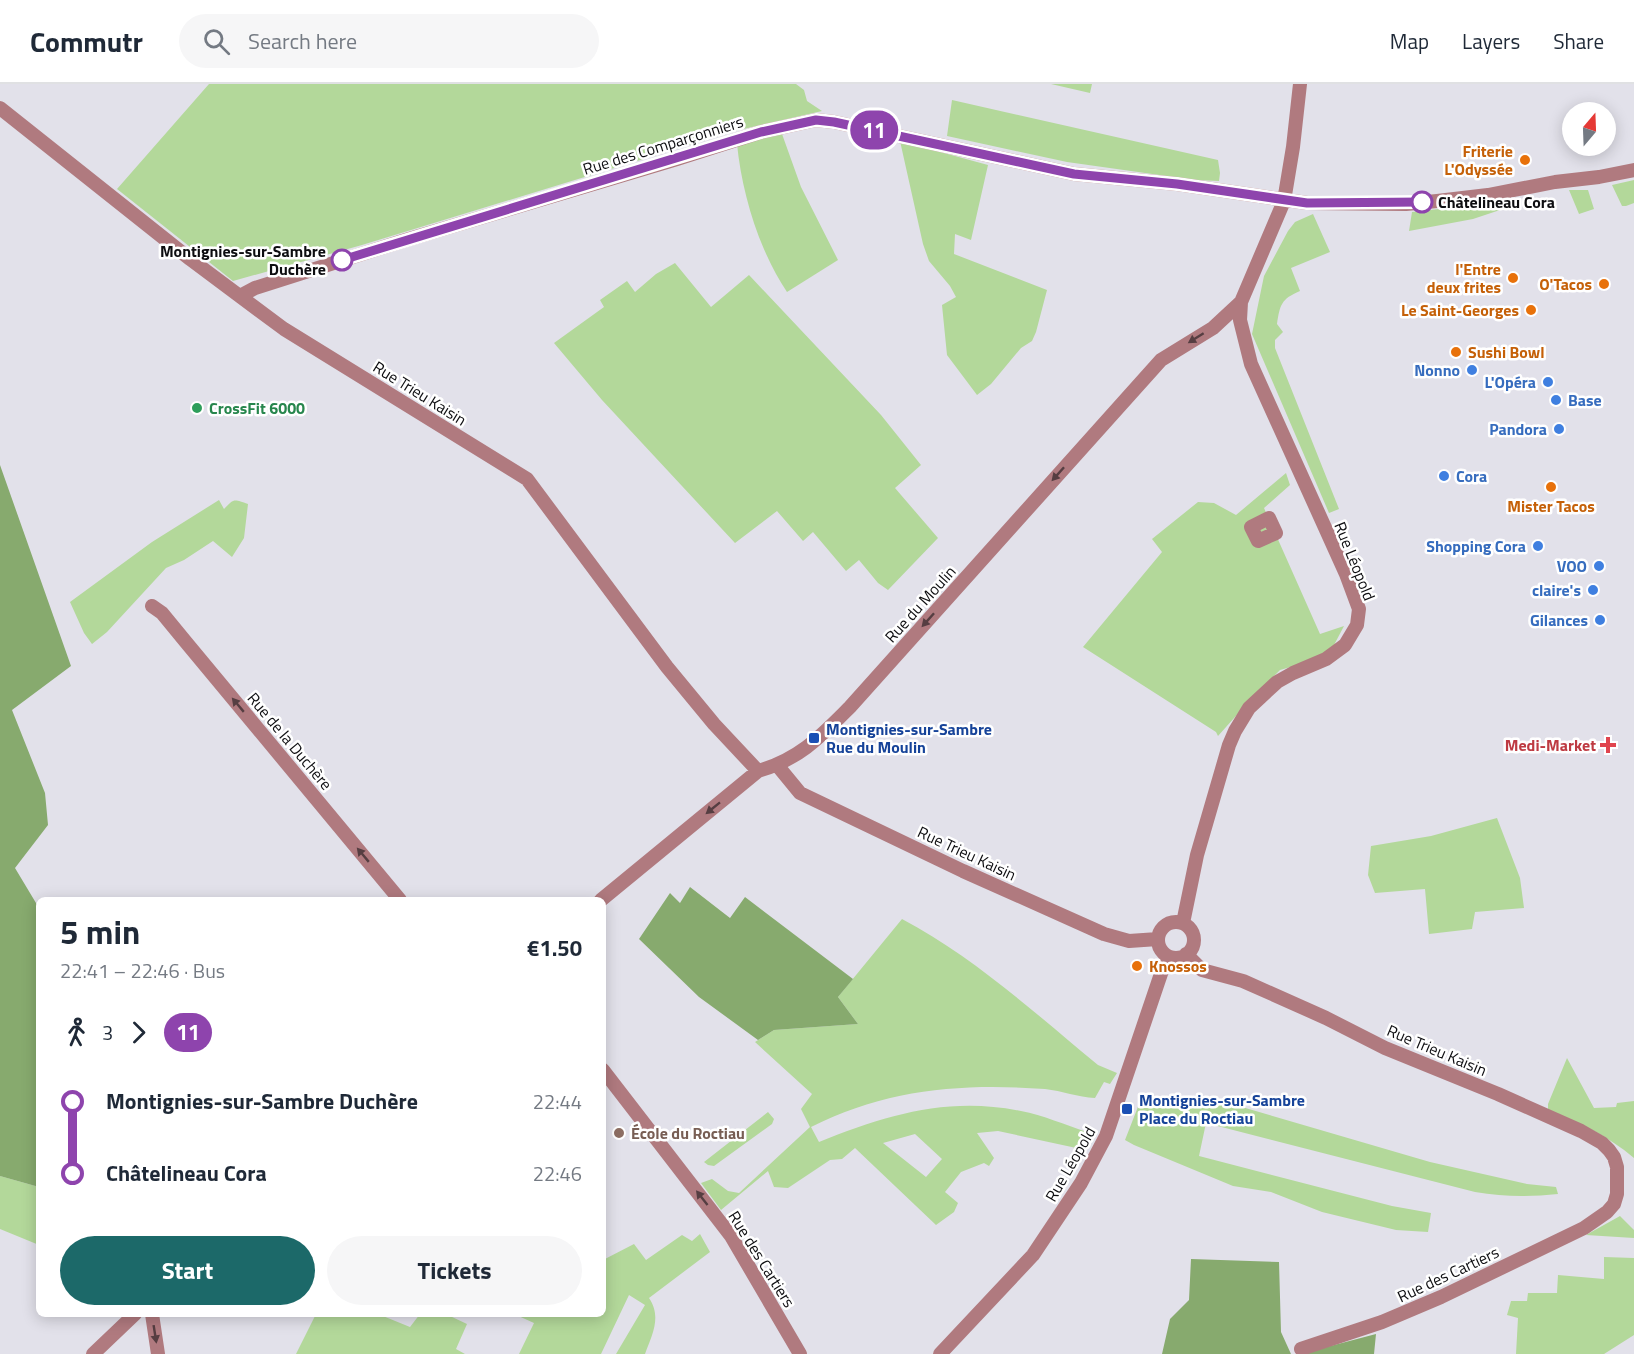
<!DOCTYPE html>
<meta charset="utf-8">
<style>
:root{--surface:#fff;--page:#f6f6f7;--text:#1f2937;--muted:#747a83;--line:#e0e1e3;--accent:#1c6969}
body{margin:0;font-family:"Titillium Web",sans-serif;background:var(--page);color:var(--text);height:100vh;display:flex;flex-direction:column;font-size:22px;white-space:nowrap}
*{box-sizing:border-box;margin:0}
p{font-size:20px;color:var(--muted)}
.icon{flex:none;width:33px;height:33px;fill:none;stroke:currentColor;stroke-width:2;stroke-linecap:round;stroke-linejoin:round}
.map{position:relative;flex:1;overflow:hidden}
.sheet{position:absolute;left:36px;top:813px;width:570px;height:420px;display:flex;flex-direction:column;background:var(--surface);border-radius:9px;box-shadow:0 3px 15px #0003}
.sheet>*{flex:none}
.badge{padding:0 12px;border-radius:20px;font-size:21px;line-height:39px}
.needle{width:39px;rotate:19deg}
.fabs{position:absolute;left:1562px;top:18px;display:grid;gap:12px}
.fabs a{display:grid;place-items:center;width:54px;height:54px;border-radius:50%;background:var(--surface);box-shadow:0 3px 15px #0003;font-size:30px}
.map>.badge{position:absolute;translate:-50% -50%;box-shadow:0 0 0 3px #fff}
.legs{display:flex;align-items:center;gap:9px;height:66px;padding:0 24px;font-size:20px}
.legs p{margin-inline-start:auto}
.overview{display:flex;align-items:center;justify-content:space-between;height:102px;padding:0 24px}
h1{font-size:33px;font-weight:700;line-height:45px}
.button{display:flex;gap:12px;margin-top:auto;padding:12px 24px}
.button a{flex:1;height:69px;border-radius:36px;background:var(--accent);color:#fff;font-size:24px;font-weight:700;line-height:69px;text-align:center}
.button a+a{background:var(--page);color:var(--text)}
ul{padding:0 24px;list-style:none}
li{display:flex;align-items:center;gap:21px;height:72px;font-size:22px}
li i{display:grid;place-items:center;width:9px;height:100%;margin:0 8px;background:currentColor}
li i::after{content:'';width:15px;height:15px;margin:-8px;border:4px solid;border-radius:50%;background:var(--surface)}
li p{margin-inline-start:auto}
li:first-child i{background:linear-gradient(#0000 50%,currentColor 0)}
li:last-child i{background:linear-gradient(currentColor 50%,#0000 0)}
header{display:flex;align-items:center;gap:36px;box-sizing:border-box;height:84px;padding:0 30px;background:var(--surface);border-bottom:2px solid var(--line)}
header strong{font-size:28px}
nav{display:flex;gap:33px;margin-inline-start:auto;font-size:21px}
.search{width:420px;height:54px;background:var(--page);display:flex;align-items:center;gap:15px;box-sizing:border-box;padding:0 21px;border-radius:33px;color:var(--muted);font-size:22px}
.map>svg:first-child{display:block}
.green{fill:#b3d89a;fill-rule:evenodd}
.forest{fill:#87aa6e}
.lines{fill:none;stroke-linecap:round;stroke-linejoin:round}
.minor{stroke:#b07a7f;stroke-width:14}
.oneway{fill:#563e42}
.line-1-casing{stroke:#fff;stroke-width:14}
.line-1{stroke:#8e44ad;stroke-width:9}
.food-dot{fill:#e8710a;stroke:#fff;stroke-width:2}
.stop-1-dot{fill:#fff;stroke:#8e44ad;stroke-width:3}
.shop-dot{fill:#3f7fe0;stroke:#fff;stroke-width:2}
.leisure-dot{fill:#2e9e5b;stroke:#fff;stroke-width:2}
.transit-dot{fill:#1a4fb4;stroke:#fff;stroke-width:2}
.health-dot{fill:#e0444e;stroke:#fff;stroke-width:2}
.education-dot{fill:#8d6e63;stroke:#fff;stroke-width:2}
.labels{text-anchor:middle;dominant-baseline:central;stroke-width:5;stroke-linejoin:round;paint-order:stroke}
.street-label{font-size:16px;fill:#0d0d10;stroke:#fff}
.food-label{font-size:16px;font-weight:bold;fill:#c56008;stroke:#fff;text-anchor:end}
.stop-label{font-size:16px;font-weight:bold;fill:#0d0d10;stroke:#fff;text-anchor:start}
.shop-label{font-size:16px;font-weight:bold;fill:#366cbe;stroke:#fff;text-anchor:end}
.leisure-label{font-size:16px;font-weight:bold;fill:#27864d;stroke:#fff;text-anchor:start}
.transit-label{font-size:16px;font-weight:bold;fill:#164399;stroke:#fff;text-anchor:start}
.health-label{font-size:16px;font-weight:bold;fill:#be3a42;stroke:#fff;text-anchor:end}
.education-label{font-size:16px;font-weight:bold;fill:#785e54;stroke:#fff;text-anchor:start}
</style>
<header>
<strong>Commutr</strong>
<div class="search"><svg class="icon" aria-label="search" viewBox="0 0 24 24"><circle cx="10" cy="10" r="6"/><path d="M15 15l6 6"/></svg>Search here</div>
<nav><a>Map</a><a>Layers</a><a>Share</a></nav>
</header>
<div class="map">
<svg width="1634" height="1270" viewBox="0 0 1634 1270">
<rect width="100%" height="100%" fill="#e2e1ea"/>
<path class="green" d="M209,0H796L804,6L807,17L822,27L735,47L362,161L233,197L117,105Z
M1051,0H1092L1090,9Z
M952,16L1218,76L1220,89L1219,97L1195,96L1067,78L947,52Z
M782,50L801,103L838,176L787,208C759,166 742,110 737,60Z
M900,57L988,81L971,156L955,150L954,170L1047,206L1036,248L1032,257L1021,264L991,300L977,311L947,271L942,221L956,213L950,202L929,177L923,160Z
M1634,96V119L1626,122H1622L1612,101Z
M1569,106H1588L1594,125L1579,130Z
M1503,118V125L1473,135L1409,147L1412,128Z
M1313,130L1330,168L1291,184L1300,207C1281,215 1280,221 1277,240L1283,248L1275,256V264L1339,425L1329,429L1252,250L1264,192L1288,147L1295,138Z
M675,179L711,223L749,191L881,331L921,381L895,404L938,454L888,506L878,499L859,476L846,487L813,448L803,457L777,427L735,459L602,316L554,259L604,223L600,216L627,197L635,208L656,190Z
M1286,389L1290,401L1264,424L1320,550L1344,542L1334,561L1315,576L1280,586L1251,615L1218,652L1216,648L1083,563L1162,468L1152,455L1198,418L1214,419L1236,431Z
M219,416L224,425C234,414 234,415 248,420L244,454L232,473L213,457L184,476L166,484L107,548L92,560L84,549L70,518L152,458Z
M1497,734L1520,794L1524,824L1475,828L1472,845L1429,850L1425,805L1375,809L1368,791L1371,762L1431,752Z
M902,835C974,873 1036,930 1098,981L1117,989L1110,1000L1104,998L1095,1014C1078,1013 1062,1007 1045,1005C962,999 886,1005 811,1043L819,1058C886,1031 948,1012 1021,1027C1043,1031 1065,1041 1087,1048L1081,1065L998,1047L977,1049L994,1074L989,1082L984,1079L961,1088L945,1108L958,1119L954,1128L936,1141L855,1064L842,1075L830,1076L788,1104L774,1103L768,1087L721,1126L701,1099L712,1095L728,1107L739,1109L810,1043L801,1025L812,1010L755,958L774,946L858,940L838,913ZM915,1050L942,1075L926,1093L883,1059Z
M1567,974L1594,1024L1616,1023L1617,1019L1634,1017V1074C1608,1052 1579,1038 1548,1026V1020Z
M1141,1015L1165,1020L1213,1023L1218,1016L1430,1078L1527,1100L1556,1103L1558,1110C1529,1113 1504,1113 1475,1108L1206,1039L1199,1072L1392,1122L1431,1129L1428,1148L1396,1146L1322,1128L1271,1108L1233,1102L1134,1061L1125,1056Z
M768,1028L774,1035L772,1040L714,1082L708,1081L704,1078Z
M0,1092L39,1103V1161L0,1145Z
M1620,1132L1634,1146V1154L1586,1151Z
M700,1150L710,1168L649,1214C662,1233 652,1251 645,1270H616L645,1221L629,1211L601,1270H519L534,1239L514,1230H603V1176L634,1160L646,1176L682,1151L692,1157Z
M1604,1173L1634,1174V1251L1604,1270H1516L1518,1234L1507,1231L1511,1217H1527L1528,1209H1557L1558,1191L1604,1195Z
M316,1230H378L410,1243L420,1230H451L450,1232L467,1240L456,1265L465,1270H296Z"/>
<path class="forest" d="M0,381L71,582L12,626L45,709L48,741L15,784L39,824V1103L0,1092Z
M690,803L730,834L745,813L853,895L838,913L858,940L774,946L758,956L699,913L639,855L670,809L680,819Z
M1191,1175L1279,1178L1281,1248L1291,1270H1162L1170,1235L1189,1216Z
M1376,1250L1374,1270H1300Z"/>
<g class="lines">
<path class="minor" d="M0,24L190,175L284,245L527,395L667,583L714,640L758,687
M240,212L255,204L406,156L677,75L761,48L816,36L834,38L1074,90L1177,100L1307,119L1406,120L1437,117L1488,111L1555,98L1599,93L1634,86
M1269,434L1276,449L1258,457L1251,443Z
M152,522L162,529L185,557L400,816
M777,681L800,709L963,787L1104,850L1129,857L1158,855
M601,816L758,687C800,675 821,652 850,623L1161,276L1213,244L1241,218
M1158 856a18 18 0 1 1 36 0a18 18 0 1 1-36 0Z
M1183,839L1197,771L1229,661L1235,647L1249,624L1277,598L1293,589L1326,575L1345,561L1357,541L1359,525L1346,490L1251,280L1240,236L1241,218L1284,117L1293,63L1300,0
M1186,870L1202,886L1243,897L1326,934L1385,964L1498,1010L1581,1047L1602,1059L1609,1066L1614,1073L1617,1083V1110L1614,1120L1607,1128L1584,1144L1441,1213L1382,1238L1301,1265
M603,986L731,1152L800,1270
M152,1230L158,1270
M93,1270L135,1230
M940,1270L1033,1171L1081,1099L1106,1052L1167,872"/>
</g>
<defs><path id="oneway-solid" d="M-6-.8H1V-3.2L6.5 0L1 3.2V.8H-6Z" transform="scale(1.5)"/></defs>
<g class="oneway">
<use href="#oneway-solid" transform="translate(1196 254) rotate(148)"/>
<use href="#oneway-solid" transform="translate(1058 390) rotate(132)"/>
<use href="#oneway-solid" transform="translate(928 536) rotate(132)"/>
<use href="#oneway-solid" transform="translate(238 621) rotate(-130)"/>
<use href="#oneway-solid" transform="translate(713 724) rotate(141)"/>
<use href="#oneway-solid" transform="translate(363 771) rotate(-130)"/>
<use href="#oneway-solid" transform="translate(702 1114) rotate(-128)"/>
<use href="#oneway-solid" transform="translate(155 1250) rotate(81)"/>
</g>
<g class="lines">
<g class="line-1-casing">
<path id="line-1" d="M342,176L761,48L816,36L834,38L1074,90L1177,100L1307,119L1422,118"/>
</g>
<use href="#line-1" class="line-1"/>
</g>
<g class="food-dot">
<circle cx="1525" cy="76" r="6"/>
<circle cx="1513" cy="194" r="6"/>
<circle cx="1604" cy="200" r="6"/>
<circle cx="1531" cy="226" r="6"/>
<circle cx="1456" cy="268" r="6"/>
<circle cx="1551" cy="403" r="6"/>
<circle cx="1137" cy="882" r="6"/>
</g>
<g class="stop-1-dot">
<circle cx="1422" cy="118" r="10"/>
<circle cx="342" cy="176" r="10"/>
</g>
<g class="shop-dot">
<circle cx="1472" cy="286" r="6"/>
<circle cx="1548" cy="298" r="6"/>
<circle cx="1556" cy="316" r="6"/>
<circle cx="1559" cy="345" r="6"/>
<circle cx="1444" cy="392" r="6"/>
<circle cx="1538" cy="462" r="6"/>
<circle cx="1599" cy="482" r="6"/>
<circle cx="1593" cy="506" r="6"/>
<circle cx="1600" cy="536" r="6"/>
</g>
<circle class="leisure-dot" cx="197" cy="324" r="6"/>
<g class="transit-dot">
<rect x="808" y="648" width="12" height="12" rx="3"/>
<rect x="1121" y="1019" width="12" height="12" rx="3"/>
</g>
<path class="health-dot" d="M1605 652h6v6h6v6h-6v6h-6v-6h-6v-6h6z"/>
<circle class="education-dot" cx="619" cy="1049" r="6"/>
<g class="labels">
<g class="street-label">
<text transform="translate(663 61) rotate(-17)">Rue des Comparçonniers</text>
<text transform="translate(420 309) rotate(32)">Rue Trieu Kaisin</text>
<text transform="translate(1355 477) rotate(68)">Rue Léopold</text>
<text transform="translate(920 520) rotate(-48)">Rue du Moulin</text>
<text transform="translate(290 657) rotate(50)">Rue de la Duchère</text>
<text transform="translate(967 769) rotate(25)">Rue Trieu Kaisin</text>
<text transform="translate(1437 966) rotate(23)">Rue Trieu Kaisin</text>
<text transform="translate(1070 1080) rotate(-60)">Rue Léopold</text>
<text transform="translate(762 1175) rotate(58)">Rue des Cartiers</text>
<text transform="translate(1448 1190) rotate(-25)">Rue des Cartiers</text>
</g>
<g class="food-label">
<text x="1513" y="67">Friterie<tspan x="1513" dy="18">L'Odyssée</tspan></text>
<text x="1501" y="185">l'Entre<tspan x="1501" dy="18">deux frites</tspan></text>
<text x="1592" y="200">O'Tacos</text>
<text x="1519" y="226">Le Saint-Georges</text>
<text x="1468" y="268" text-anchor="start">Sushi Bowl</text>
<text x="1551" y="422" text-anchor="middle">Mister Tacos</text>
<text x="1149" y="882" text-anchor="start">Knossos</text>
</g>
<g class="stop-label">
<text x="1438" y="118">Châtelineau Cora</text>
<text x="326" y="167" text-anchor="end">Montignies-sur-Sambre<tspan x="326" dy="18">Duchère</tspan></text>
</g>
<g class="shop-label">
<text x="1460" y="286">Nonno</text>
<text x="1536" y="298">L'Opéra</text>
<text x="1568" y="316" text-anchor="start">Base</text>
<text x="1547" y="345">Pandora</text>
<text x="1456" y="392" text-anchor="start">Cora</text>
<text x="1526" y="462">Shopping Cora</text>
<text x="1587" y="482">VOO</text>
<text x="1581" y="506">claire's</text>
<text x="1588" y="536">Gilances</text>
</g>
<g class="leisure-label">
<text x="209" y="324">CrossFit 6000</text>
</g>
<g class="transit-label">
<text x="826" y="645">Montignies-sur-Sambre<tspan x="826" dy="18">Rue du Moulin</tspan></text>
<text x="1139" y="1016">Montignies-sur-Sambre<tspan x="1139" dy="18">Place du Roctiau</tspan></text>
</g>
<g class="health-label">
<text x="1596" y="661">Medi-Market</text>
</g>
<g class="education-label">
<text x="631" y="1049">École du Roctiau</text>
</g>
</g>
</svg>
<div class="fabs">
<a><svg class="needle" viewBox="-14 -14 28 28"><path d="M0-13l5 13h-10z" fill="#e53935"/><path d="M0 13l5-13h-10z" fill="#747a83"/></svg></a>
</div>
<b class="badge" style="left:874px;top:46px;background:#8e44ad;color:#fff">11</b>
<section class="sheet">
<div class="overview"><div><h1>5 min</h1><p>22:41 – 22:46 · Bus</p></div><b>€1.50</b></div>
<div class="legs"><svg class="icon" aria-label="walk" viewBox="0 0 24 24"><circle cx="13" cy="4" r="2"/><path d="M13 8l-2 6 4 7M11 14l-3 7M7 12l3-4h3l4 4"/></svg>3<svg class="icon" aria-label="forward" viewBox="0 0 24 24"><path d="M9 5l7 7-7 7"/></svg><b class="badge" style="background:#8e44ad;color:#fff">11</b></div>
<ul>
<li><i style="color:#8e44ad"></i><b>Montignies-sur-Sambre Duchère</b><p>22:44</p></li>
<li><i style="color:#8e44ad"></i><b>Châtelineau Cora</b><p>22:46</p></li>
</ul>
<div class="button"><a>Start</a><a>Tickets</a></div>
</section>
</div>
